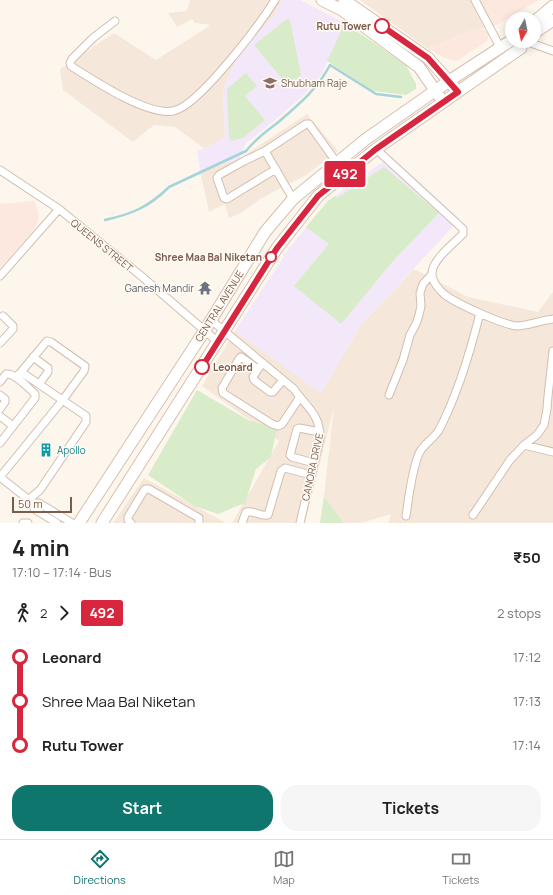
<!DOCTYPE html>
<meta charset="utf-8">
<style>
:root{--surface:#fff;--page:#f6f6f6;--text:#222;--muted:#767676;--line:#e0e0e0;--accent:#0f766e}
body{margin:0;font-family:Manrope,sans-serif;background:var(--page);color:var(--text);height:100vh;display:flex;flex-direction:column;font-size:15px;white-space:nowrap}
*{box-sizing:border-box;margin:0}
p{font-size:13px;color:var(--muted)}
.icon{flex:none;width:22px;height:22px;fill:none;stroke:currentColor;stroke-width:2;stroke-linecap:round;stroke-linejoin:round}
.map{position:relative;height:523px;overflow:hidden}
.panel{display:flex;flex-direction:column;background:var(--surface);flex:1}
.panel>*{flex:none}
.badge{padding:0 8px;border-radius:3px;font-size:14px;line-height:26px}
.needle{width:26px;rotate:189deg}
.tools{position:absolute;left:505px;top:12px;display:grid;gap:8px}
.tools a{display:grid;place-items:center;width:36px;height:36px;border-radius:50%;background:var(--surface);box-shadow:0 2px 10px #0003;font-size:20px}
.scale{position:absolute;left:12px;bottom:10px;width:60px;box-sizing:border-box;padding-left:4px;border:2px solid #7a5c4d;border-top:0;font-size:11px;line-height:14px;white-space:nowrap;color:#7a5c4d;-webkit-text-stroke:3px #fffaf3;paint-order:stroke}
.map>.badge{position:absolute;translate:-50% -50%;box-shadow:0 0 0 2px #fff}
.legs{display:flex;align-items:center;gap:6px;height:44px;padding:0 12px;font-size:13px}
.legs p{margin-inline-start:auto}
.headline{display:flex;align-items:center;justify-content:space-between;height:68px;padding:0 12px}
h1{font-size:22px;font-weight:700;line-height:30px}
.action{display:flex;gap:8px;margin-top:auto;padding:8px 12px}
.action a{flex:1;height:46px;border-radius:16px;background:var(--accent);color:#fff;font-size:16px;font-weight:700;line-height:46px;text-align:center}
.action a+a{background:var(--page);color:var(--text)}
ul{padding:0 12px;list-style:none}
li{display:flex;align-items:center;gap:14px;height:44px;font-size:15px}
li i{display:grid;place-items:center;width:6px;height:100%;margin:0 5px;background:currentColor}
li i::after{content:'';width:10px;height:10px;margin:-5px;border:3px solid;border-radius:50%;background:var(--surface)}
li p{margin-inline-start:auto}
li:first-child i{background:linear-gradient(#0000 50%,currentColor 0)}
li:last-child i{background:linear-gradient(currentColor 50%,#0000 0)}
.dock{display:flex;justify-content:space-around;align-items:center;height:56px;border-top:1px solid var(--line);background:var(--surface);font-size:11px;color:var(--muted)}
.dock a{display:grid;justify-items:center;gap:2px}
.dock .selected{color:var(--accent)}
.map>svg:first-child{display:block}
.residential{fill:#f5e8da}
.commercial{fill:#fde8e0}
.education{fill:#f3e8fa}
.green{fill:#d8ecc9}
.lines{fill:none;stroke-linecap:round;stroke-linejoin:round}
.stream{stroke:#a5d3da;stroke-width:2.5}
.street-casing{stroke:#d1beb0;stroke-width:9}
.secondary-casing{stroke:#d6c0b0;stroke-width:13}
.street{stroke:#fff;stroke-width:7}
.secondary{stroke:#fff;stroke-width:11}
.line-1-casing{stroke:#fff;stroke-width:9}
.line-1{stroke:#d7263d;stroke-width:6}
.stop-1-dot{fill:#fff;stroke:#d7263d;stroke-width:2}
.labels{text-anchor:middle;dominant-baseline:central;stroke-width:3;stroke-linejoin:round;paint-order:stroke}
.stop-label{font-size:10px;font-weight:bold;fill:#7a5c4d;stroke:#fffaf3;text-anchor:end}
.education-label{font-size:10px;fill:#785e54;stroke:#fffaf3;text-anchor:start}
.street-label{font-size:10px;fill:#7a5c4d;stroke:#fffaf3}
.worship-label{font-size:10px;fill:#5b616d;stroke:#fffaf3;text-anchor:end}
.culture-label{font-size:10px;fill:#0d838f;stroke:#fffaf3;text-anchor:start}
</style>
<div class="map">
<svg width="553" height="523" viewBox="0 0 553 523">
<rect width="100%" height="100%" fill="#fdf6ec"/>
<path class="residential" d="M190,0H282L274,16L239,53L223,91L225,137L205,149L175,127L154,125L133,142L63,90L60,69L114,33L156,60L211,25L195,23L192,19L177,27L168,13L187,11Z
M360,0H491L485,8L495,26L475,29L428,49Z
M307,114L338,151L306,175L260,199L241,213L229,218L225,204L209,212L200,171L239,159Z
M414,269L468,297L538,312L553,292V523H388L391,514L361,523H344L324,496L334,407L305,523H232L279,441L202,386L235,331L321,393L360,326Z
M144,478L226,523H113Z"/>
<path class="commercial" d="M491,0H539L495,26L484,8Z
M481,28L486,31L489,35L487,41L457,61L445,58L428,49L475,29Z
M34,201L37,207L39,216L37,224L33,231L0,268V204Z"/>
<path class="education" d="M282,0H300L345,23L322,74L302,97L262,131L246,143L239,159L200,171L197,150L205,149L225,137L223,91L239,53L274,16Z
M391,156L460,219L360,326L321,393L235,331L290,247L328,201Z"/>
<path class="green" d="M288,18L290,20L301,75L288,86L254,45Z
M345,23L406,65L416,84V89L406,95L373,91L327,61Z
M246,73L257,86L245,96L265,120L243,138L231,141L229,137L227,89Z
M384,167L439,213L393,261L341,324L294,286L329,244L306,227L328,201L335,196L337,198Z
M197,390L250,421L277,428L271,457L256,469L245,503L218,514L194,506L148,475Z
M324,496L344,523H320Z"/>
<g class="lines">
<path class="stream" d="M105,220C132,214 149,207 169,187L246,151C255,140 265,132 276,124C297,106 317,90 330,65L376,94L401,97"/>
<g class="street-casing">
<path id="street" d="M475,0L500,47
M115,21L93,38L72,59L70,63L71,66C93,80 147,116 173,111C198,107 260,24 275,0
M528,42L553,51
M376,149L463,229V234C454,243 431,261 432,274C432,281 439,290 444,294C455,303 503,325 517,326C526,326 543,320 553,319
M265,151L306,124H309L337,163
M276,169L227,199L224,198L217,178L219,175L244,161L265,151L293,199
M0,170L59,209L140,275L218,342
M0,276L59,209
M211,320L294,389C307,408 320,414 320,438L300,523
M0,343L13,329V326L3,316
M33,357L48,368V372L39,384
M263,363L258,369L241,357L239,359L222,388L223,393L272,424L278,426L282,424L300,397
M258,369L253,377L254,380L270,392H273L283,380
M21,372L47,341L51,342L85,366L84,371L62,401L0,477L33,503H39L72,523
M16,377L21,372L86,416V422L40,490L28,500
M0,382L6,374C16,373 28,388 35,394V398L0,443
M0,395L5,399V402L0,409
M389,395L403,360L410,335L416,324L419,315L421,306L420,293L423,284L432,274
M0,416L13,426
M524,445L553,452
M314,463L292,457L290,455L297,429L299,428L320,432
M33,503L34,509L57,523
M473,515L510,460L524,445L537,435L544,425L547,409L548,396L553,351
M406,516C409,496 411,475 418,456C421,445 433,440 439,430C458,394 470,353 480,313
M23,523H28
M131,523L128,520V517L145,489H149L199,518V523
M242,523L246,512C253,510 261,517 268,515L281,471L285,468L311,475"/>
</g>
<g class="secondary-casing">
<path id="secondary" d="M322,0L342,10L419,67L439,96
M344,0L428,58L454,87
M534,22L553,6
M534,33L553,20
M79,523L205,330L265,232L293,199L366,139L449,81L512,40
M102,523L277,248L318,196L376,149L521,48"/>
</g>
<use href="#street" class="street"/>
<use href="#secondary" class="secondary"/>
</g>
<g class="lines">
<g class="line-1-casing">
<path id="line-1" d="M202,367L277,248L318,196L376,149L458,92L428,58L382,26"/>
</g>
<use href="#line-1" class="line-1"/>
</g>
<defs>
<g id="university-bare" transform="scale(1.08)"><path d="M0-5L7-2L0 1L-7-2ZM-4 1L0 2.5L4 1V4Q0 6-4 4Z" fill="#8d6e63" stroke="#fffaf3" stroke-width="2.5" paint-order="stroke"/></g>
<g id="temple-bare" transform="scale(1.08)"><path d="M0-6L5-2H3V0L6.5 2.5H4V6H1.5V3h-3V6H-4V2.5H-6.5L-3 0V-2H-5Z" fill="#6b7280" stroke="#fffaf3" stroke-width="2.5" paint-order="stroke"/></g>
<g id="building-bare" transform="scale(1.08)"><path d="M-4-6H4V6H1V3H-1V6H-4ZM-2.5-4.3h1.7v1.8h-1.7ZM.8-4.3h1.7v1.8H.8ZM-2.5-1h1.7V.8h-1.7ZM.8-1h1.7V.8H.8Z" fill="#0f9aa8" stroke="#fffaf3" stroke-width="2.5" paint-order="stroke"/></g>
</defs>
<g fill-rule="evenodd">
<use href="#university-bare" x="270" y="83"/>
<use href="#temple-bare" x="205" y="288"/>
<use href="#building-bare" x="46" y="450"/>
</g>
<g class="stop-1-dot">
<circle cx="382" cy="26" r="7"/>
<circle cx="271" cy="257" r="5"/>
<circle cx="202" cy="367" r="7"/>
</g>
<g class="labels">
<g class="stop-label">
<text x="371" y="26">Rutu Tower</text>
<text x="262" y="257">Shree Maa Bal Niketan</text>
<text x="213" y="367" text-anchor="start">Leonard</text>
</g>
<g class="education-label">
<text x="281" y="83">Shubham Raje</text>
</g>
<g class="street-label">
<text transform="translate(102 245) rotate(39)">QUEENS STREET</text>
<text transform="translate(219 306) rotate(-58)">CENTRAL AVENUE</text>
<text transform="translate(312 467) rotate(-78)">CANORA DRIVE</text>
</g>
<g class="worship-label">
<text x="194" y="288">Ganesh Mandir</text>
</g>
<g class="culture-label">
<text x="57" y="450">Apollo</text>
</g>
</g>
</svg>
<div class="tools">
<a><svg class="needle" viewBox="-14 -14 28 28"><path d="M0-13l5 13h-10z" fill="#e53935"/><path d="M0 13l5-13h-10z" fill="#767676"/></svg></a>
</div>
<div class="scale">50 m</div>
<b class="badge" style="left:345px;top:174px;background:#d7263d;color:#fff">492</b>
</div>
<section class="panel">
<div class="headline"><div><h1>4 min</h1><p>17:10 – 17:14 · Bus</p></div><b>₹50</b></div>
<div class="legs"><svg class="icon" aria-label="walk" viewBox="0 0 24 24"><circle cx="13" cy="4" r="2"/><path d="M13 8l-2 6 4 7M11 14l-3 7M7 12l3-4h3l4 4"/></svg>2<svg class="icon" aria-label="forward" viewBox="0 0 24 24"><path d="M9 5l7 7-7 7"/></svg><b class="badge" style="background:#d7263d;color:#fff">492</b><p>2 stops</p></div>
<ul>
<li><i style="color:#d7263d"></i><b>Leonard</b><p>17:12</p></li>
<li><i style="color:#d7263d"></i><span>Shree Maa Bal Niketan</span><p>17:13</p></li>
<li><i style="color:#d7263d"></i><b>Rutu Tower</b><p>17:14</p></li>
</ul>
<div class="action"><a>Start</a><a>Tickets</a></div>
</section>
<nav class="dock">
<a class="selected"><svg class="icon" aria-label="directions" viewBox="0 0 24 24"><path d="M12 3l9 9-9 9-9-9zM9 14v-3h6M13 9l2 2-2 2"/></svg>Directions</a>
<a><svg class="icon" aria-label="map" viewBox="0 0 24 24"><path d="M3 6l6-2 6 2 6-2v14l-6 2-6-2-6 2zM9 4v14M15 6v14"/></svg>Map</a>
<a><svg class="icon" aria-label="tickets" viewBox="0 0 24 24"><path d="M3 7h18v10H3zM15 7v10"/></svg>Tickets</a>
</nav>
